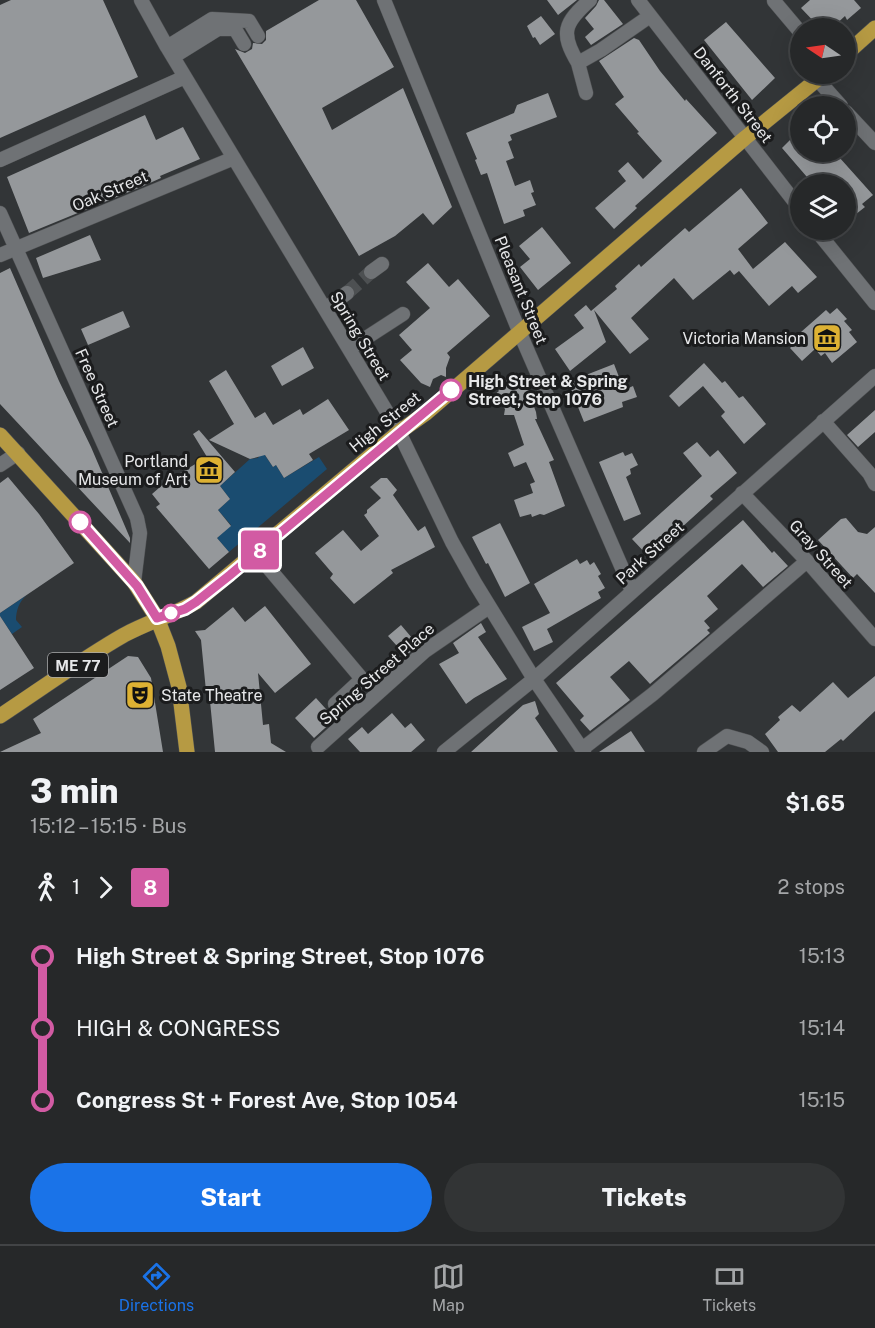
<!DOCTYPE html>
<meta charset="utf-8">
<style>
:root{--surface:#262829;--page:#323435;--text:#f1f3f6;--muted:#a4a6a8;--line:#424446;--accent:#1a73e8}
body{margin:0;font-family:"Public Sans",sans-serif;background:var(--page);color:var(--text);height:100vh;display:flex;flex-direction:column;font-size:22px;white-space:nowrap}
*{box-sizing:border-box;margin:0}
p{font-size:20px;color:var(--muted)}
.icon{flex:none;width:33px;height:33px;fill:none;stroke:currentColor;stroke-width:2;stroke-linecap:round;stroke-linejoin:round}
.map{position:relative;height:752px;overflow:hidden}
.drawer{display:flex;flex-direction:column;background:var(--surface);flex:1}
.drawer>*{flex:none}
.badge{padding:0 12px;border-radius:4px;font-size:21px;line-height:39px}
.needle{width:39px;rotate:283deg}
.tools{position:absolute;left:790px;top:18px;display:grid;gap:12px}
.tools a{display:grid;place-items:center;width:66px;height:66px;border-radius:50%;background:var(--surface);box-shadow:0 6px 24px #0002,0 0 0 2px var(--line);font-size:30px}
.map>.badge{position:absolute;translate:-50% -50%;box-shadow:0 0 0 3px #fff}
.legs{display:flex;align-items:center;gap:9px;height:66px;padding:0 30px;font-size:20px}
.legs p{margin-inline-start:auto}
.overview{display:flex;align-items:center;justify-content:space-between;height:102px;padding:0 30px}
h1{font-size:33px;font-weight:800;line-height:45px}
.button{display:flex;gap:12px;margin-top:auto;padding:12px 30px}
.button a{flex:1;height:69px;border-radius:36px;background:var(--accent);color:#fff;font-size:24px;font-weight:800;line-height:69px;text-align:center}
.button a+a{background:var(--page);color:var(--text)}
ul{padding:0 30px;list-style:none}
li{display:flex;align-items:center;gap:21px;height:72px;font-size:22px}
li i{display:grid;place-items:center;width:9px;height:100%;margin:0 8px;background:currentColor}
li i::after{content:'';width:15px;height:15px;margin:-8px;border:4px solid;border-radius:50%;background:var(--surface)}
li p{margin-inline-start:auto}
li:first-child i{background:linear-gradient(#0000 50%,currentColor 0)}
li:last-child i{background:linear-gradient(currentColor 50%,#0000 0)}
.tab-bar{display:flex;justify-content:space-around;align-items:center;height:84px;border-top:2px solid var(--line);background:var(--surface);font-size:16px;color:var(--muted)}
.tab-bar a{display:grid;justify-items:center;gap:3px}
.tab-bar .selected{color:var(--accent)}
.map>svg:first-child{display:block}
.green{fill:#1a4c70}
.building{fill:#95989b}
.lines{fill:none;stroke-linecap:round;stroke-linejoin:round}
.minor-tunnel{stroke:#4d5052;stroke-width:14;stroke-dasharray:14 7;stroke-linecap:butt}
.minor-casing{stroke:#4f5153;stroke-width:15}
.major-casing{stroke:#4f5153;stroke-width:16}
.minor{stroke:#6f7275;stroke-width:14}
.major{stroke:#b69a43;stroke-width:15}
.line-1-casing{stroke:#fff;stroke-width:14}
.line-1{stroke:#d25ba3;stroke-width:9}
.stop-1-dot{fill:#fff;stroke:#d25ba3;stroke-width:3}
.labels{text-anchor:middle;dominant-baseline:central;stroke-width:6;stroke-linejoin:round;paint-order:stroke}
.shield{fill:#1b1c1d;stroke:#aaabac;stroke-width:1.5}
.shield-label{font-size:15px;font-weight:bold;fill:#e7e8ea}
.street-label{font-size:16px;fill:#e7e8ea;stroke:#1b1c1d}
.poi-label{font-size:16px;fill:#e7e8ea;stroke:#1b1c1d;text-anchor:end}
.stop-label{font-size:16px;font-weight:bold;fill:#e7e8ea;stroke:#1b1c1d;text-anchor:start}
</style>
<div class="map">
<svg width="875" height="752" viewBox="0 0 875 752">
<rect width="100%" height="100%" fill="#323537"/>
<path class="green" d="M262,451L273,467L276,465L284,478L319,457L327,469L229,552L217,538L231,525L218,510L230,499L220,486L250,459L258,458Z
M27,595C19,601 16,611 16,620L22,627L12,634L0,616V613Z"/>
<path class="building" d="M11,0H103L138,77L0,138V5Z
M319,0H356L394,67L322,108L332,130L403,88L452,207L433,225L423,213L395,236L359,256L235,49L245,53L252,49L253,43L262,44L266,40V31Z
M547,0H577L558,15Z
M599,0H604L623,24L591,45L585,37L594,29L585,18L596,6Z
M810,0H854L861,8L847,20L845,16L832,28H820L801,8Z
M541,16L555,34L540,45L535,37L533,38L527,26Z
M726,22L775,78L752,100L704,40Z
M634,38L639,40L660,71L685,101L686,99L717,133L635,206L637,208L614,229L595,208L626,181L618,171L628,162L643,179L662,161L637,133L639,132L615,104L624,97L599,61Z
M548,93L557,117L510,135L512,140L508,142L514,158L506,161L515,186L530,180L534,192L531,193L536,205L523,210L525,216L504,224L487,173L481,175L475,160L477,159L466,133L514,113L517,105Z
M145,115L156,140L183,127L200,159L160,176L161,178L141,187L29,233L7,177Z
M801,129V152H844L839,157L873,195L862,204L865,207L846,222V184H813L782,148Z
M741,188L768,223L738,249L753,269L785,242L817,277L798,293L792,286L769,306L739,271L734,275L730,270L693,300L674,278L631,318L649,339L630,354L594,310L606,342L570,371L555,349L584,328L574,315L586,305L591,311L617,289L615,286L639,264L641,267L685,228L689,232Z
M542,227L571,263L538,290L520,267L530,259L519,246Z
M90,235L101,260L43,278L36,258Z
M428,263L449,287L458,279L490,316L447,353L450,357L446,368V377L441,375L433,379L430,387L421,383L400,360L412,350L399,335L430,308L406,282Z
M10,268L59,381L91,447L130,538V543L0,404V273Z
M837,308L847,319L844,321L852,330L849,332L857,342L832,363L825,353L821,356L815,349L802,361L790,348L803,335L801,332L826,310L830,314Z
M123,311L130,327L88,345L81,329Z
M303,347L314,368L282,386L271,366Z
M704,363L722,383L725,381L739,398L743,396L766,424L744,444L721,416L725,412L703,386L679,407L669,396Z
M614,364L624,390L633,386L637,397L622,402L623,407L584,422L568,382Z
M226,370L255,418L265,412L273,425L300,409L303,415L328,399L349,430L309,454L313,460L284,478L276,465L273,467L265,455L250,459L209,440L234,424L209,381Z
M515,372L532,395L530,396L536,412L537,419H535L554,460L549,462L565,506L544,515L540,514L532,517L531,514L520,517L514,500L533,493L530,484L535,482L526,462L514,467L508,453L524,445L514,415H504L505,409L494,395L499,391L496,387Z
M875,410V432L858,447L847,435Z
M199,430L235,472L220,486L230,499L218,510L231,526L217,538L229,552L209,569L156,507L160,504L152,494L167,481L207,457L193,434Z
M697,442L710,457L718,450L737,473L710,496L713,499L649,557L632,539L702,476L683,453Z
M623,452L625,456L632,453L638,465L630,469L631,474L626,477L641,514L624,521L599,462Z
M8,477L39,514L74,563L0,613V483Z
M381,478H387L397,490L393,495L418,531L425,526L435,547L391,570L393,573L354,604L330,578L333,574L315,553L343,530L361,551L379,536L364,515L367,513V510L381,498L370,487Z
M846,518L858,532L867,534L875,527V593L857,574L853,578L818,540L841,519Z
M743,520L772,553L774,551L788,566L763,587L742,564L707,596L718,609L704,621L710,628L707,630L710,633L650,684L629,661L610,677L630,700L590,731L580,720L584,716L556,683Z
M500,523L530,583L505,597L488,563L486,564L472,537Z
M577,559L580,564L587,560L590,565L594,562L601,574L598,576L605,588L598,592L601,598L547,629L553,642L534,651L522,627L550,613L534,584Z
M265,606L311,664L275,693L258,673L263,725L269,724L271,743L286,752H215L209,691H206L201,640L195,631L205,630L233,607L245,622Z
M0,616L34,668L0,690Z
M481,623L486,632L478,637L507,679L474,698L466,704L439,664L459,653L453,643Z
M401,625L418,645L406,656L388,636Z
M128,656L138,657L151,678L163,752H0L41,733L33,719Z
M875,676V711L843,741L841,739L825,752H778L765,734L780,720L778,717L792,705L800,712L833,682L848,698Z
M316,698L335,719L314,738L295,718Z
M535,701L539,714L535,718L558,752H471L523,705Z
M392,713L405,728L411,723L425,740L411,752H360L348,739L362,727L368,734Z
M631,731L645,752H599Z"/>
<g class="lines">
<path class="minor-tunnel" d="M347,293L371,272"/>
<g class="minor-casing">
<path id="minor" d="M141,0L167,47L399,432L452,542L475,583L534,679L584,752
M384,0L519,331L632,591
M638,0L801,210
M774,1L801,33
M167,47L212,19L249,21L258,36
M173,57L218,29H235L244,44
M578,63C560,33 564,23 590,0
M817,79L841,106
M586,93L578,63L601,50L650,16
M846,112L875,143
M0,160L185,77
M0,213L137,518L140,533L134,582
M816,230L875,303
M0,255L234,158
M371,272L382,264
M325,309L347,293
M349,349L403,314
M823,421L869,473L875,484
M0,465L18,453
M742,493L807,561L875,639
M256,553L362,679L335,704
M318,747L425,651L489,607
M582,749L653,694L807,561
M444,752L534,679L875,376
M704,752L727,736L748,742L762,752"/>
</g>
<g class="major-casing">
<path id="major" d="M846,54L875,28
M0,435L134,582L157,618L168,646L179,687L187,752
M0,716C41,689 82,659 124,635C148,622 173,615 196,602L399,432L426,413L745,138L824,74"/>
</g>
<use href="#minor" class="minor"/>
<use href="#major" class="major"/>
</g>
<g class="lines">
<g class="line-1-casing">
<path id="line-1" d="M80,522L137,586L157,618L185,609L196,602L230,575L451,390"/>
</g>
<use href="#line-1" class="line-1"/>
</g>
<defs>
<g id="museum-square" transform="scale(1.5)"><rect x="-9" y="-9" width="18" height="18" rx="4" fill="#ddb133" stroke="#1b1c1d"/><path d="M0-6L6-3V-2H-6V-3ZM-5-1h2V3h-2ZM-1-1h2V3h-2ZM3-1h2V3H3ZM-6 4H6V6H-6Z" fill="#111"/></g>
<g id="theatre-square" transform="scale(1.5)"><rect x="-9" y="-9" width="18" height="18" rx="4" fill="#ddb133" stroke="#1b1c1d"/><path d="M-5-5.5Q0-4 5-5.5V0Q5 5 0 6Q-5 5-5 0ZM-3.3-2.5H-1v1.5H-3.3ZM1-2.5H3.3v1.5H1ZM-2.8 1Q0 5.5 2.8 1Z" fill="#111"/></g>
</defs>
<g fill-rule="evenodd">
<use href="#museum-square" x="827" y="338"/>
<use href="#museum-square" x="209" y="470"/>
<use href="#theatre-square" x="140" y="695"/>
</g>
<g class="stop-1-dot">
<circle cx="451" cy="390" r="10"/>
<circle cx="80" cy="522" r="10"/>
<circle cx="171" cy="613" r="8"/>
</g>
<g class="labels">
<rect class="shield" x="48" y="653" width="60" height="24" rx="4.5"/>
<g class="shield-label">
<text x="78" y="665">ME 77</text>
</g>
<g class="street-label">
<text transform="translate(733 95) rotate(52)">Danforth Street</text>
<text transform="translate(110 191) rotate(-23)">Oak Street</text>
<text transform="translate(521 290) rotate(68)">Pleasant Street</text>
<text transform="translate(360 336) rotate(59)">Spring Street</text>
<text transform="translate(97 388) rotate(66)">Free Street</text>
<text transform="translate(385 422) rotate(-39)">High Street</text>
<text transform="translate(650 553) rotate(-42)">Park Street</text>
<text transform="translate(821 554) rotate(48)">Gray Street</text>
<text transform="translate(377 674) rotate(-41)">Spring Street Place</text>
</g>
<g class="poi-label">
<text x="806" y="338">Victoria Mansion</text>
<text x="188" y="461">Portland<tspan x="188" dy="18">Museum of Art</tspan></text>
<text x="161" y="695" text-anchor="start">State Theatre</text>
</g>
<g class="stop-label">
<text x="468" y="381">High Street &amp; Spring<tspan x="468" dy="18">Street, Stop 1076</tspan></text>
</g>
</g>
</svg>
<div class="tools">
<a><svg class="needle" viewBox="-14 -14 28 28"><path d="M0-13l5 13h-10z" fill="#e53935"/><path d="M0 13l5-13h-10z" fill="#a4a6a8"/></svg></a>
<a><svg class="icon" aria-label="locate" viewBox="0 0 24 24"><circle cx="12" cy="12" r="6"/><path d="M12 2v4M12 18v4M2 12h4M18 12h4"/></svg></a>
<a><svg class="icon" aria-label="layers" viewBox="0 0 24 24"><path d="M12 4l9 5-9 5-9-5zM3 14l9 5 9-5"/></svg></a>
</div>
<b class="badge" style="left:260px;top:550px;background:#d25ba3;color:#fff">8</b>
</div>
<section class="drawer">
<div class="overview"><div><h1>3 min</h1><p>15:12 – 15:15 · Bus</p></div><b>$1.65</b></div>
<div class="legs"><svg class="icon" aria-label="walk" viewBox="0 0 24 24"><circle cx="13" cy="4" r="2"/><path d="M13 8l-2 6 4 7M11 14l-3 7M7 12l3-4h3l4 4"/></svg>1<svg class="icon" aria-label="forward" viewBox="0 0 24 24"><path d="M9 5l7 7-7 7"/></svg><b class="badge" style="background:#d25ba3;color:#fff">8</b><p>2 stops</p></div>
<ul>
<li><i style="color:#d25ba3"></i><b>High Street &amp; Spring Street, Stop 1076</b><p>15:13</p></li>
<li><i style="color:#d25ba3"></i><span>HIGH &amp; CONGRESS</span><p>15:14</p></li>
<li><i style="color:#d25ba3"></i><b>Congress St + Forest Ave, Stop 1054</b><p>15:15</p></li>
</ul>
<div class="button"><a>Start</a><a>Tickets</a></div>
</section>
<nav class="tab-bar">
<a class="selected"><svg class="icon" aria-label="directions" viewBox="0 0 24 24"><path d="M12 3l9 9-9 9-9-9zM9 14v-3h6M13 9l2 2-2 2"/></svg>Directions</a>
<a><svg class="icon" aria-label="map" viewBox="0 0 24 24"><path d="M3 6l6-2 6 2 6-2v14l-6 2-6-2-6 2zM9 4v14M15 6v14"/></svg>Map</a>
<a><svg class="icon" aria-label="tickets" viewBox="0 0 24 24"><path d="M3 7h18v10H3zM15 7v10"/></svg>Tickets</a>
</nav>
